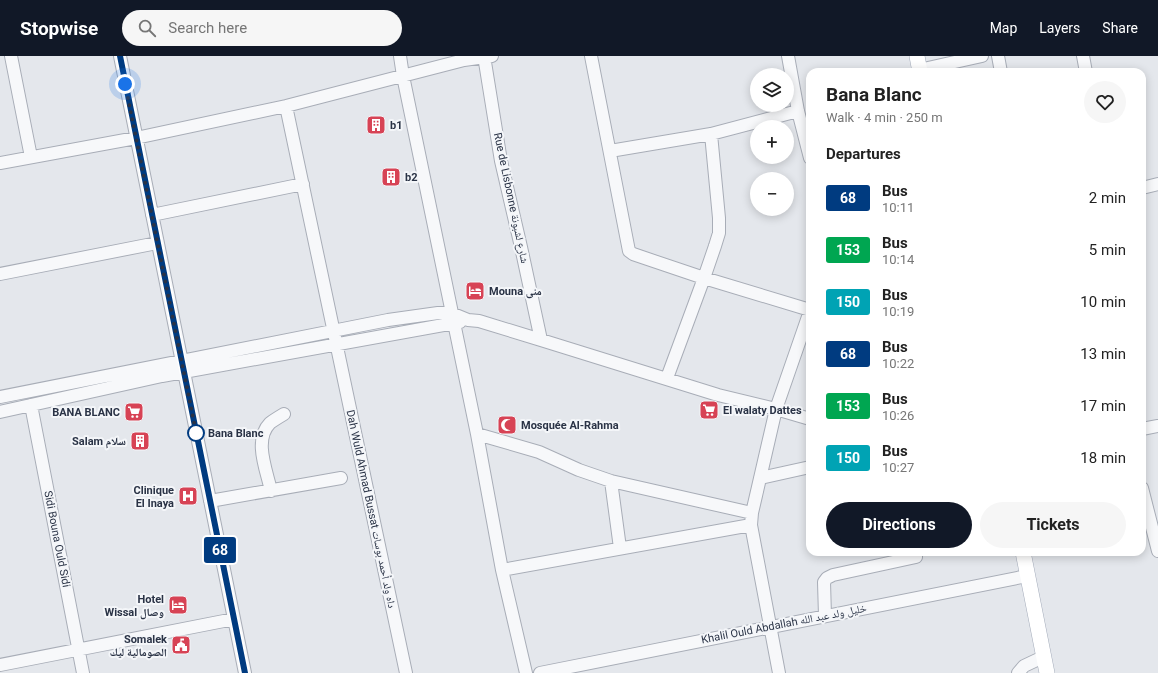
<!DOCTYPE html>
<meta charset="utf-8">
<style>
:root{--surface:#fff;--page:#f6f6f6;--text:#222;--muted:#767676;--accent:#111827}
body{margin:0;font-family:Roboto,"Noto Naskh Arabic",sans-serif;background:var(--page);color:var(--text);height:100vh;display:flex;flex-direction:column;font-size:15px;white-space:nowrap}
*{box-sizing:border-box;margin:0}
p{font-size:13px;color:var(--muted)}
.icon{flex:none;width:22px;height:22px;fill:none;stroke:currentColor;stroke-width:2;stroke-linecap:round;stroke-linejoin:round}
.map{position:relative;flex:1;overflow:hidden}
.side{position:absolute;left:806px;top:12px;width:340px;height:488px;display:flex;flex-direction:column;background:var(--surface);border-radius:12px;box-shadow:0 2px 10px #0003}
.side>*{flex:none}
.badge{padding:0 8px;border-radius:3px;font-size:14px;line-height:26px}
.fabs{position:absolute;left:750px;top:12px;display:grid;gap:8px}
.fabs a{display:grid;place-items:center;width:44px;height:44px;border-radius:50%;background:var(--surface);box-shadow:0 2px 10px #0003;font-size:20px}
.you{position:absolute;width:20px;height:20px;margin:-10px;border:3px solid #fff;border-radius:50%;background:#1a73e8;box-shadow:0 0 0 6px #1a73e833}
.map>.badge{position:absolute;translate:-50% -50%;box-shadow:0 0 0 2px #fff}
h2{padding:0 20px;font-size:15px;line-height:36px}
.round{display:grid;place-items:center;flex:none;width:42px;height:42px;border-radius:21px;background:var(--page)}
.overview{display:flex;align-items:center;justify-content:space-between;height:68px;padding:0 20px}
h1{font-size:19px;font-weight:700;line-height:30px}
.button{display:flex;gap:8px;margin-top:auto;padding:8px 20px}
.button a{flex:1;height:46px;border-radius:24px;background:var(--accent);color:#fff;font-size:16px;font-weight:700;line-height:46px;text-align:center}
.button a+a{background:var(--page);color:var(--text)}
ul{padding:0;list-style:none}
li{display:flex;align-items:center;gap:12px;height:52px;padding:0 20px}
li div{flex:1}
li b{display:block;font-size:15px}
li em{font-style:normal}
li .badge{min-width:44px;font-weight:700;text-align:center}
header{display:flex;align-items:center;gap:24px;box-sizing:border-box;height:56px;padding:0 20px;background:var(--accent);color:#fff}
header strong{font-size:19px}
nav{display:flex;gap:22px;margin-inline-start:auto;font-size:14px}
.search{width:280px;height:36px;background:var(--page);display:flex;align-items:center;gap:10px;box-sizing:border-box;padding:0 14px;border-radius:22px;color:var(--muted);font-size:15px}
.map>svg:first-child{display:block}
.lines{fill:none;stroke-linecap:round;stroke-linejoin:round}
.minor-casing{stroke:#a8adb7;stroke-width:14}
.major-casing{stroke:#a2aab9;stroke-width:16}
.minor{stroke:#f7f8fa;stroke-width:12}
.major{stroke:#fff;stroke-width:15}
.line-casing{stroke:#fff;stroke-width:9}
.line{stroke:#003b80;stroke-width:6}
.walk{stroke:#2a3346;stroke-width:4;stroke-dasharray:0 7.2}
.stop-dot{fill:#fff;stroke:#003b80;stroke-width:2}
.labels{text-anchor:middle;dominant-baseline:central;stroke-width:4;stroke-linejoin:round;paint-order:stroke}
.poi-label{font-size:11px;font-weight:bold;fill:#2a3346;stroke:#f4f6f9;text-anchor:start}
.street-label{font-size:11px;fill:#2a3346;stroke:#f4f6f9}
.stop-label{font-size:11px;font-weight:bold;fill:#2a3346;stroke:#f4f6f9;text-anchor:start}
</style>
<header>
<strong>Stopwise</strong>
<div class="search"><svg class="icon" aria-label="search" viewBox="0 0 24 24"><circle cx="10" cy="10" r="6"/><path d="M15 15l6 6"/></svg>Search here</div>
<nav><a>Map</a><a>Layers</a><a>Share</a></nav>
</header>
<div class="map">
<svg width="1158" height="617" viewBox="0 0 1158 617">
<rect width="100%" height="100%" fill="#e4e7ec"/>
<g class="lines">
<g class="minor-casing">
<path id="minor" d="M11,0L31,101
M120,0L245,617
M400,0L403,20L477,378L502,514L526,617
M484,0L501,105L521,191L541,284
M591,0L629,195L633,198L704,222L667,322
M788,0L798,55L810,102
M998,0L1001,16
M1083,0L1086,16
M919,14L982,0
M286,50L406,617
M711,78L719,162V177L715,190L704,222L810,254
M610,95L711,78L798,55
M0,107L136,82L286,50L464,4L492,0
M1142,132L1158,128
M152,159L303,128
M0,218L157,187
M0,341L388,264L438,257H451L468,264L479,265L541,284L718,339L776,353L810,363
M31,349L83,617
M0,356L162,320L460,266
M1142,373L1158,370
M477,378L539,396L579,414L611,425L752,457
M760,422L810,411
M611,425L620,492
M1142,432L1158,495
M271,435C267,415 253,384 270,367C274,364 279,361 284,358
M210,445L341,422
M502,514L751,469
M825,560L824,526L827,522L833,519L916,501
M0,609L234,563
M540,617L1027,520
M779,617L751,469L752,457L776,353L810,255
M1018,617L1024,610L1043,601"/>
</g>
<g class="major-casing">
<path id="major" d="M917,0L920,16
M1023,496L1047,617"/>
</g>
<use href="#minor" class="minor"/>
<use href="#major" class="major"/>
</g>
<g class="lines">
<g class="line-casing">
<path id="line" d="M120,0L245,617"/>
</g>
<use href="#line" class="line"/>
<path class="walk" d="M125,28L197,381L196,377"/>
</g>
<defs>
<g id="building-square" transform="scale(1)"><rect x="-9" y="-9" width="18" height="18" rx="4" fill="#d74355" stroke="#f4f6f9"/><path d="M-4-6H4V6H1V3H-1V6H-4ZM-2.5-4.3h1.7v1.8h-1.7ZM.8-4.3h1.7v1.8H.8ZM-2.5-1h1.7V.8h-1.7ZM.8-1h1.7V.8H.8Z" fill="#fff"/></g>
<g id="hotel-square" transform="scale(1)"><rect x="-9" y="-9" width="18" height="18" rx="4" fill="#d74355" stroke="#f4f6f9"/><path d="M-6-4.5h1.5V1H6V5H4.5V3h-9V5H-6ZM-4 0a1.8 1.8 0 1 1 3.6 0ZM.5 0V-2.5h3Q6-2.5 6 0Z" fill="#fff"/></g>
<g id="supermarket-square" transform="scale(1)"><rect x="-9" y="-9" width="18" height="18" rx="4" fill="#d74355" stroke="#f4f6f9"/><path d="M-6-5.5h2.5l.6 2H6L4.5 2H-2.5L-4.4-4H-6ZM-1.5 3.2a1.3 1.3 0 1 0 .1 0ZM3 3.2a1.3 1.3 0 1 0 .1 0Z" fill="#fff"/></g>
<g id="mosque-square" transform="scale(1)"><rect x="-9" y="-9" width="18" height="18" rx="4" fill="#d74355" stroke="#f4f6f9"/><path d="M3.5-4.9A6 6 0 1 0 3.5 4.9A5 5 0 1 1 3.5-4.9Z" fill="#fff"/></g>
<g id="hospital-square" transform="scale(1)"><rect x="-9" y="-9" width="18" height="18" rx="4" fill="#d74355" stroke="#f4f6f9"/><path d="M-5-5h3v3.5h4V-5h3V5h-3V1.5h-4V5h-3Z" fill="#fff"/></g>
<g id="civic-square" transform="scale(1)"><rect x="-9" y="-9" width="18" height="18" rx="4" fill="#d74355" stroke="#f4f6f9"/><path d="M-.6-6.5H3V-4.5H.6V-3L4-1V1h2V6H-6V1h2V-1L-.6-3ZM-1.2 2.5V6h2.4V2.5Z" fill="#fff"/></g>
</defs>
<g fill-rule="evenodd">
<use href="#building-square" x="376" y="69"/>
<use href="#building-square" x="391" y="121"/>
<use href="#hotel-square" x="475" y="235"/>
<use href="#supermarket-square" x="709" y="354"/>
<use href="#supermarket-square" x="134" y="356"/>
<use href="#mosque-square" x="507" y="369"/>
<use href="#building-square" x="140" y="385"/>
<use href="#hospital-square" x="188" y="440"/>
<use href="#hotel-square" x="178" y="549"/>
<use href="#civic-square" x="181" y="589"/>
</g>
<circle class="stop-dot" cx="196" cy="377" r="8"/>
<g class="labels">
<g class="poi-label">
<text x="390" y="69">b1</text>
<text x="405" y="121">b2</text>
<text x="489" y="235">Mouna منى</text>
<text x="723" y="354">El walaty Dattes</text>
<text x="120" y="356" text-anchor="end">BANA BLANC</text>
<text x="521" y="369">Mosquée Al-Rahma</text>
<text x="126" y="385" text-anchor="end">Salam سلام</text>
<text x="174" y="434" text-anchor="end">Clinique<tspan x="174" dy="13">El Inaya</tspan></text>
<text x="164" y="543" text-anchor="end">Hotel<tspan x="164" dy="13">Wissal وصال</tspan></text>
<text x="167" y="583" text-anchor="end">Somalek<tspan x="167" dy="13">الصومالية ليك</tspan></text>
</g>
<g class="street-label">
<text transform="translate(511 142) rotate(78)">Rue de Lisbonne شارع لشبونة</text>
<text transform="translate(371 453) rotate(78)">Dah Wuld Ahmad Bussat داه ولد أحمد بوسات</text>
<text transform="translate(57 483) rotate(79)">Sidi Bouna Ould Sidi</text>
<text transform="translate(784 568) rotate(-11)">Khalil Ould Abdallah خليل ولد عبد الله</text>
</g>
<g class="stop-label">
<text x="208" y="377">Bana Blanc</text>
</g>
</g>
</svg>
<div class="fabs">
<a><svg class="icon" aria-label="layers" viewBox="0 0 24 24"><path d="M12 4l9 5-9 5-9-5zM3 14l9 5 9-5"/></svg></a>
<a>+</a>
<a>−</a>
</div>
<div class="you" style="left:125px;top:28px"></div>
<b class="badge" style="left:220px;top:494px;background:#003b80;color:#fff">68</b>
<section class="side">
<div class="overview"><div><h1>Bana Blanc</h1><p>Walk · 4 min · 250 m</p></div><a class="round"><svg class="icon" aria-label="heart" viewBox="0 0 24 24"><path d="M12 20l-8-8c-3-5 5-10 8-4 3-6 11-1 8 4z"/></svg></a></div>
<h2>Departures</h2>
<ul>
<li><span class="badge" style="background:#003b80;color:#fff">68</span><div><b>Bus</b><p>10:11</p></div><em>2 min</em></li>
<li><span class="badge" style="background:#00a651;color:#fff">153</span><div><b>Bus</b><p>10:14</p></div><em>5 min</em></li>
<li><span class="badge" style="background:#00a3b4;color:#fff">150</span><div><b>Bus</b><p>10:19</p></div><em>10 min</em></li>
<li><span class="badge" style="background:#003b80;color:#fff">68</span><div><b>Bus</b><p>10:22</p></div><em>13 min</em></li>
<li><span class="badge" style="background:#00a651;color:#fff">153</span><div><b>Bus</b><p>10:26</p></div><em>17 min</em></li>
<li><span class="badge" style="background:#00a3b4;color:#fff">150</span><div><b>Bus</b><p>10:27</p></div><em>18 min</em></li>
</ul>
<div class="button"><a>Directions</a><a>Tickets</a></div>
</section>
</div>
